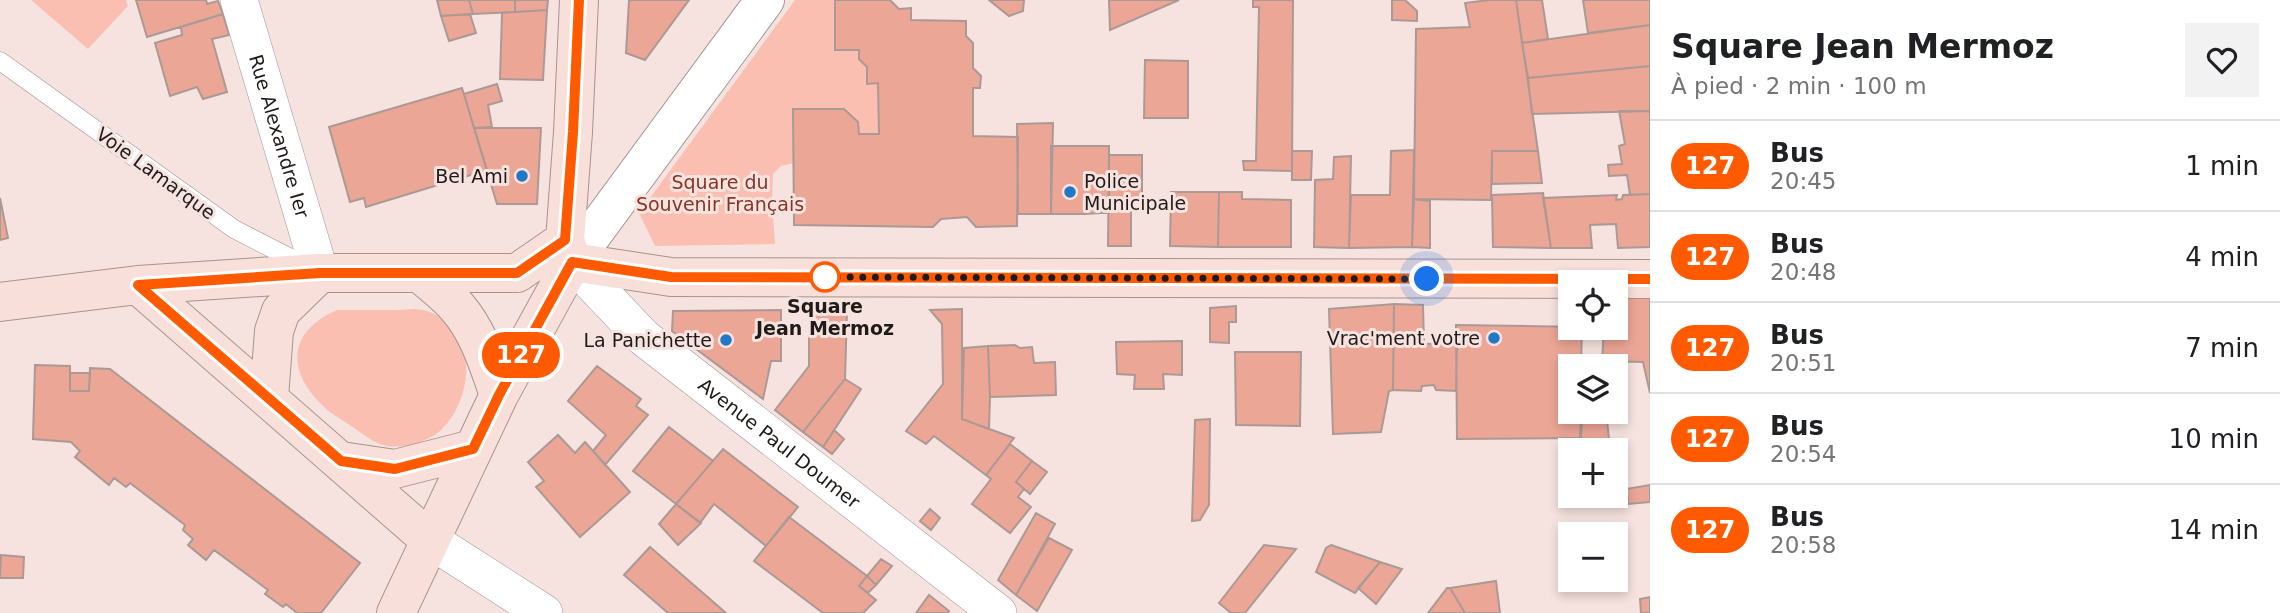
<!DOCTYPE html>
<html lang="fr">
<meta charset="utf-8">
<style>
:root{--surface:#fff;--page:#f2f2f2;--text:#202124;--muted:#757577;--line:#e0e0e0}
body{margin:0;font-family:"DejaVu Sans",sans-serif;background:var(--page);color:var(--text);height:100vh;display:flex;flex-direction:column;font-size:26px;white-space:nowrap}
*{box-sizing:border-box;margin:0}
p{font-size:23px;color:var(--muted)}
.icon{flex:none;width:38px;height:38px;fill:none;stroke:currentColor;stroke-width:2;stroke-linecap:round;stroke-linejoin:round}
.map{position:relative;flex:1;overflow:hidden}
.details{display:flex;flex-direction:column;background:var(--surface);width:630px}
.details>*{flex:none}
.badge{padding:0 14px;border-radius:23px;font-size:24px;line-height:46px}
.buttons{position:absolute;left:1558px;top:270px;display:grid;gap:14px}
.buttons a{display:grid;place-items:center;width:70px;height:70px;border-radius:0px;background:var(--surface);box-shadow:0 4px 10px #0003;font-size:35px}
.you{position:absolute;width:35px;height:35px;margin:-18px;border:5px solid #fff;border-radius:50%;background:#1a73e8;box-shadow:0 0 0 10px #1a73e833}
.map>.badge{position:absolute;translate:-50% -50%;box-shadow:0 0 0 4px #fff}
.round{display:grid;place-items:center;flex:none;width:74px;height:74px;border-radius:0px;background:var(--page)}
.headline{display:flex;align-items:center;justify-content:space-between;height:119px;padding:0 21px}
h1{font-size:33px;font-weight:600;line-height:52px}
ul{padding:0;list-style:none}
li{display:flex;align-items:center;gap:21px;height:91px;padding:0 21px;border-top:2px solid var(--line)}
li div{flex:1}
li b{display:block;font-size:26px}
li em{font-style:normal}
li .badge{min-width:77px;font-weight:700;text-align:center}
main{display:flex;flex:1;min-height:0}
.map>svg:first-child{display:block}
.green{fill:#fabfb1}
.building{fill:#eca696;stroke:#ab9995;stroke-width:2}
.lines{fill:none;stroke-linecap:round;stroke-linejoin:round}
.service-casing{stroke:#a5948f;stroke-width:19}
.minor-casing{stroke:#a5948f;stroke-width:38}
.tertiary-casing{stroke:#a5948f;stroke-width:40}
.secondary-casing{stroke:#a5948f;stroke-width:40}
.service{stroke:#fff;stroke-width:18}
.minor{stroke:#fff;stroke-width:37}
.tertiary{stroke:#fff;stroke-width:38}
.secondary{stroke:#f9dfd9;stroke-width:38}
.line-casing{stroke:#fff;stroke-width:16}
.line{stroke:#ff5a00;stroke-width:10}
.walk{stroke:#201a18;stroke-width:7;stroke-dasharray:0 12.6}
.poi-dot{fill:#2178c6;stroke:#f6e3df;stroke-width:2.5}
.stop-dot{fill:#fff;stroke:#ff5a00;stroke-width:3.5}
.labels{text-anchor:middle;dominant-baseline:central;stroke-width:6;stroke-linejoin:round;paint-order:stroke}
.street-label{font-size:19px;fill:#201a18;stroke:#f6e3df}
.poi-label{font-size:19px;fill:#201a18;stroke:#f6e3df;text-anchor:end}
.park-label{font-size:19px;fill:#883524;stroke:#f6e3df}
.stop-label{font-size:19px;font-weight:bold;fill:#201a18;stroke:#f6e3df}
</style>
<main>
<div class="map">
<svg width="1650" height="613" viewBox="0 0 1650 613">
<rect width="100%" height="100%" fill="#f6e3df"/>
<path class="green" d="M31,0H126L128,6L88,49Z
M795,0H835V50H859V59L867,67V84L878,83L879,134H859L858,122L844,109H793L794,163L781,166L773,174L772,203L775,244L655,246L639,213Z
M337,310C357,310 376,310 396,310C404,310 415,308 423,310C479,324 476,398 440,431C426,443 397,451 380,444C369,440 358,430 348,424C340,418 329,413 322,405C285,369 289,331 337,310Z"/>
<path class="building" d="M136,0H206L207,4L218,1L223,14L147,37Z
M437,0H469L473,14L441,16Z
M469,0H515V12L473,14Z
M515,0H548L547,10L515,12Z
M629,0H689L645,60L626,53Z
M835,0H890L899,9L911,8V20L966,21V36L973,43V68L981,76L980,88H973V136L1018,137L1017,226L976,227L967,217L941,219L933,227L794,225L793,109H844L858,122L859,134H879L878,83L867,84V67L859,59V50H835Z
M989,0H1024L1023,11L1009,16Z
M1109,0H1179L1110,30Z
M1253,0H1293L1292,171L1244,170L1243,161H1256L1259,7H1253Z
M1392,0H1405L1417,11V21L1392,20Z
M1489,0H1516L1538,151H1492L1491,200L1414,199L1416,29L1470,27L1465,3Z
M1516,0H1542L1548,39L1522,43Z
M1583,0H1650V25L1588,33Z
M547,10L543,80L500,79L502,13Z
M223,14L229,35L212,39L227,92L203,99L197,87L170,96L155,43L182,35L181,27Z
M470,14L476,33L449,41L441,16Z
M1650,25V66L1528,78L1522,43Z
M1145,60L1188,61V118H1144Z
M1650,66V111L1532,114L1528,78Z
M497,84L502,101L488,105L492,127L474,128L464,94Z
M462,88L487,170L366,207L364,198L350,202L329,127Z
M1619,111H1650V194L1630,195L1627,175L1609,176L1608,165L1622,164L1619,146L1625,144Z
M1053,123L1051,214H1018L1017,124Z
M474,128H541L537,204H497Z
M1051,146H1109V213H1099V207L1086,209V214H1051Z
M1414,150L1412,247L1349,248L1351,195H1390L1391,151Z
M1292,151H1312L1311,180H1292Z
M1492,151H1538L1542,183L1492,184Z
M1109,155H1142V201L1131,202V246H1108Z
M1351,156L1349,248L1314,247L1315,180L1333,179L1334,157Z
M1171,192H1219L1218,247L1170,246Z
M1219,192H1242V199L1291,200V247H1218Z
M1543,193L1551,248L1493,247L1492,195Z
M1650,194V247L1618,248L1616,224L1590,225L1592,248H1551L1543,198L1617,195L1616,200L1622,199L1623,195Z
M0,198L8,238L0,240Z
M1414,199L1430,201V248L1412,247Z
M1099,207V213L1086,214V209Z
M1650,295V393L1643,362L1602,361L1604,327H1615V296Z
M1394,304L1423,305L1424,344L1457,343L1456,391L1436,390L1434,385L1422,386L1421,391L1393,390Z
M1394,304L1393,390L1389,391L1381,432L1333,434L1329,309Z
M1236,306V322H1229V343L1210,342V308Z
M962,309V419L1014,438L986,475L934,436L926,444L906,431L943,384L942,324L930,310Z
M781,310V361H771L763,399L672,331L673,311Z
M809,310H847L845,379L803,432L775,410L809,366Z
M1456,325L1582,327L1581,366H1570V411H1581L1580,438L1457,439Z
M1182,341V375L1163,374L1164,389H1134L1135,375L1117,374L1116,342Z
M1015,345L1020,348L1032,347L1034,363L1055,362L1056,395L990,397L988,346Z
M988,346L990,397L989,429L962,419L964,348Z
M1235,352H1301L1300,426L1236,425Z
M35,365L70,366V391H89L90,368L110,369L360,563L321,613H297L286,604L283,607L265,594L268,590L214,550L206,560L188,545L193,539L183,530L185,525L130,483L126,487L114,478L109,485L75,457L80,451L71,442L33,439Z
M597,366L641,399L636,406L648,415L605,465L593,451L606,435L568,401Z
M70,373H90L89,391H70Z
M845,379L861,389L823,447L803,432Z
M1210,419L1209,505L1200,520L1192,521L1195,420Z
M1607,419L1610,450H1580L1582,422Z
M669,427L713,461L676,504L633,471Z
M834,430L844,439L832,454L823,447Z
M558,435L575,453L585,442L630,492L580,537L536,487L544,481L528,462Z
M1010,444L1032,461L1016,482L1024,489L1018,497L1031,507L1010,533L972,504L991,479L986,475Z
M723,449L798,507L766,546L714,504L700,523L676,504Z
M1032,461L1047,472L1030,494L1016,482Z
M1650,485V502L1628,504L1626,489Z
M1578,495H1614L1615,507L1577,505Z
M676,504L701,523L678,545L659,524Z
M930,509L940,518L931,530L920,521Z
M1036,513L1055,524L1016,595L998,580Z
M789,517L867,576L859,586L876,600L863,613H823L754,561Z
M1049,538L1072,550L1037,611L1016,595Z
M1264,545L1296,549L1245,613H1231L1219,603Z
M1331,545L1380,562L1355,593L1316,572L1326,548Z
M650,547L726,613H668L624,575Z
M1,555L24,557L23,578H0Z
M881,559L892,566L876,585L867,576Z
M1380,562L1402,569L1376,604L1358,588Z
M867,576L876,585L868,593L859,586Z
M1496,581L1500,613H1465L1450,588Z
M1447,588H1450L1465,613H1428Z
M929,595L949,611L948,613H916Z
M1650,597V613H1641L1640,599Z"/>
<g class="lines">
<g class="service-casing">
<path id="service" d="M0,61L234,229L308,267"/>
</g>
<g class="minor-casing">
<g id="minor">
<path id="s1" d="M239,0L320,273"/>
<path id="s2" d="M572,262L643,337L998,613"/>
<path d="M430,540L544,613"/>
</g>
</g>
<g class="tertiary-casing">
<path id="tertiary" d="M572,262L765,0"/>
</g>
<g class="secondary-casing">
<path id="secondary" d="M572,262L671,277L1650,279
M572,262L565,240L573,132L579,0
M421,274C433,285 447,295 457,307C479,332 488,364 499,395
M138,285L430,540
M0,302L138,285L320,273H517L565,240
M269,397L274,331L281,311L320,273
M341,461L395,469L473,449
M396,613L499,395L572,262"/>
</g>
<use href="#service" class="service"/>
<use href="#minor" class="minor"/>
<use href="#tertiary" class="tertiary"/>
<use href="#secondary" class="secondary"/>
</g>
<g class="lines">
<g class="line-casing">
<path id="line" d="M579,0L573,132L565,240L517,273H320L138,285L341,461L395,469L473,449L499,395L572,262L671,277L1650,279"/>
</g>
<use href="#line" class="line"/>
<path class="walk" d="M825,277L1427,279"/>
</g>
<g class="poi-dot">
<circle cx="522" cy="176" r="7"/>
<circle cx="1070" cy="192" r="7"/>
<circle cx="1494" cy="338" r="7"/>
<circle cx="726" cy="340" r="7"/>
</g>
<circle class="stop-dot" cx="825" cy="277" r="14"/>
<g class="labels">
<g class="street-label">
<text stroke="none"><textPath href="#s1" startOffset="142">Rue Alexandre Ier</textPath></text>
<text transform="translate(156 173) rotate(36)">Voie Lamarque</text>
<text stroke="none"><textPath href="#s2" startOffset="276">Avenue Paul Doumer</textPath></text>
</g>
<g class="poi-label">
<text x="508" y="176">Bel Ami</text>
<text x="1084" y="181" text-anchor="start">Police<tspan x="1084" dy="22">Municipale</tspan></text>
<text x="1480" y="338">Vrac'ment votre</text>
<text x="712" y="340">La Panichette</text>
</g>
<g class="park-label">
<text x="720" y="182">Square du<tspan x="720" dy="22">Souvenir Français</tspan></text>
</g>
<g class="stop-label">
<text x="825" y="306">Square<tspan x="825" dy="22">Jean Mermoz</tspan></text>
</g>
</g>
</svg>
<div class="buttons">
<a><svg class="icon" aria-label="locate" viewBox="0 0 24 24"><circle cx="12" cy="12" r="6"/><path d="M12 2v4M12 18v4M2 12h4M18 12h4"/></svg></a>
<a><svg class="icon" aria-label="layers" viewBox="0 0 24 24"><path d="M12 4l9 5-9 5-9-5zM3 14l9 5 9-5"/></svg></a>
<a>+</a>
<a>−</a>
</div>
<div class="you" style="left:1427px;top:279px"></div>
<b class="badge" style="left:521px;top:355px;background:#ff5a00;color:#fff">127</b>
</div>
<section class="details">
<div class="headline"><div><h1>Square Jean Mermoz</h1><p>À pied · 2 min · 100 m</p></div><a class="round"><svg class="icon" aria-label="heart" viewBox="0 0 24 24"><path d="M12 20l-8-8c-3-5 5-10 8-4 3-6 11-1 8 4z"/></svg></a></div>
<ul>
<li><span class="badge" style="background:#ff5a00;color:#fff">127</span><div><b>Bus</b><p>20:45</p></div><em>1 min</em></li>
<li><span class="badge" style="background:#ff5a00;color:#fff">127</span><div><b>Bus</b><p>20:48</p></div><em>4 min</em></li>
<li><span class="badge" style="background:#ff5a00;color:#fff">127</span><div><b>Bus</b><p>20:51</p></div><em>7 min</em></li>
<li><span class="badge" style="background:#ff5a00;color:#fff">127</span><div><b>Bus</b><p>20:54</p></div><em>10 min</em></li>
<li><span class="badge" style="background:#ff5a00;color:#fff">127</span><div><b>Bus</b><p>20:58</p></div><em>14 min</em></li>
</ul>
</section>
</main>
